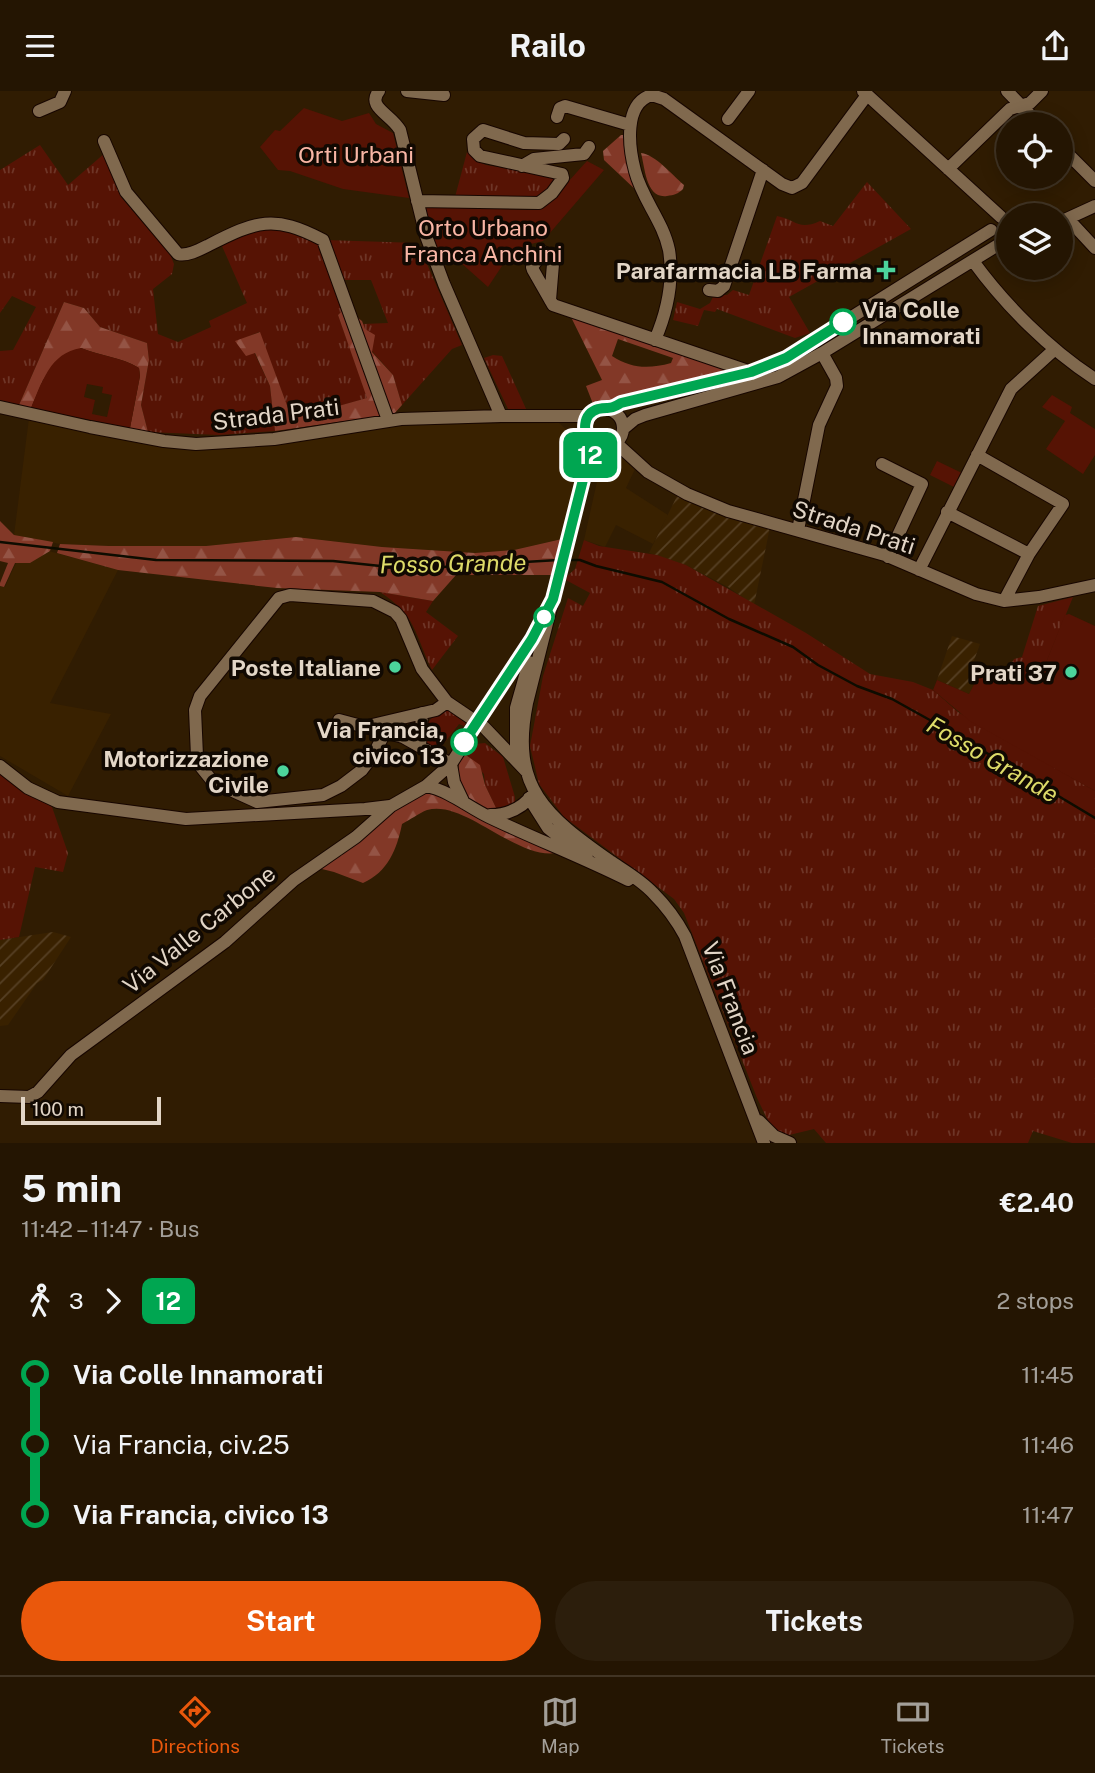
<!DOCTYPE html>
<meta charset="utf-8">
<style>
:root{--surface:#241502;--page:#2c1e0c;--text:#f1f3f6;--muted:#a39f99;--line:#413424;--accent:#ea580c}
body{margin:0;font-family:"Public Sans",sans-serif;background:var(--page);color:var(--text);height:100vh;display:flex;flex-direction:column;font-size:26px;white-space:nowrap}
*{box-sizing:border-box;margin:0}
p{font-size:23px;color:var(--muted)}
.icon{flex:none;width:38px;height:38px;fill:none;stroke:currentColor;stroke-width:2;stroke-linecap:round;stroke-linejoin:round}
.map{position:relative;height:1052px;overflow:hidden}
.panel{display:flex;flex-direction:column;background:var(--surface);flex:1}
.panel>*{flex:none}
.badge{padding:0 14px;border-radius:10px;font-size:24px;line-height:46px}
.fabs{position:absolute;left:996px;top:21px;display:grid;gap:14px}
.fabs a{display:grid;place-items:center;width:77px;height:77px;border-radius:50%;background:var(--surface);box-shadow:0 4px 18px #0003,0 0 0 2px var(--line);font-size:35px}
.scale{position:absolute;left:21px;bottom:18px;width:140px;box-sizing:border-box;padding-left:7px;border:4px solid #e3d6c7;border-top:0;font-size:19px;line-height:24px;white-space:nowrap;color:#e3d6c7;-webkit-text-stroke:5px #110902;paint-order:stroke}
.map>.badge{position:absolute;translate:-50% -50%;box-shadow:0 0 0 4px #fff}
.legs{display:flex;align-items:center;gap:10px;height:77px;padding:0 21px;font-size:23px}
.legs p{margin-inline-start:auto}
.head{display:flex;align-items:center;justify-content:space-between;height:119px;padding:0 21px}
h1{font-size:38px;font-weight:700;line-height:52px}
.button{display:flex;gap:14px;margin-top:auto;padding:14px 21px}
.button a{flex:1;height:80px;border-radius:42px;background:var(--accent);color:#fff;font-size:28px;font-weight:700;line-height:80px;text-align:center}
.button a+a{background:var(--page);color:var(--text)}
ul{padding:0 21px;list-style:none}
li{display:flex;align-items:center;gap:24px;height:70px;font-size:26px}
li i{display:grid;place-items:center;width:10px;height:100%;margin:0 9px;background:currentColor}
li i::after{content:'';width:18px;height:18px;margin:-9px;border:5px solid;border-radius:50%;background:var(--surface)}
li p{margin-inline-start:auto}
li:first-child i{background:linear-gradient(#0000 50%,currentColor 0)}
li:last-child i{background:linear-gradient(currentColor 50%,#0000 0)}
header{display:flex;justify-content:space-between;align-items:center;height:91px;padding:0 21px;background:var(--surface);font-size:32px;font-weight:700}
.tab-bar{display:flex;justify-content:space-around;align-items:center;height:98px;border-top:2px solid var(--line);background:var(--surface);font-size:19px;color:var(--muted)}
.tab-bar a{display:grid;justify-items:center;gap:4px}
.tab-bar .selected{color:var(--accent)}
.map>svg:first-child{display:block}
.built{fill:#392100}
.industrial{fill:url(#industrial-furrows)}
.grass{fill:url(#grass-tufts)}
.forest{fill:url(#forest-firs);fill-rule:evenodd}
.green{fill:#561304;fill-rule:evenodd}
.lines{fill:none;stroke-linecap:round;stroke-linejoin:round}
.stream{stroke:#0d0c00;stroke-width:2.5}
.minor-casing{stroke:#170600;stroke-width:14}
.minor{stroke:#80694e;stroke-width:12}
.line-1-casing{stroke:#fff;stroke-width:16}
.line-1{stroke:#00a651;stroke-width:10}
.poi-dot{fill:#4cd49b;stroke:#110902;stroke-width:2.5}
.stop-1-dot{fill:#fff;stroke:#00a651;stroke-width:3.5}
.labels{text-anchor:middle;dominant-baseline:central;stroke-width:7;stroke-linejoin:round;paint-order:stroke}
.park-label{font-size:23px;fill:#f9b6a5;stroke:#110902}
.poi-label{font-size:23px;font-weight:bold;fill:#e3d6c7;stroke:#110902;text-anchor:end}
.stop-label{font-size:23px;font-weight:bold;fill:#e3d6c7;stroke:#110902;text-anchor:start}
.street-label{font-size:23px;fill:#e3d6c7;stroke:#110902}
.water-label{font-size:24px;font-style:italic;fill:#ddda68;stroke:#110902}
</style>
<header><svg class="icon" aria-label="menu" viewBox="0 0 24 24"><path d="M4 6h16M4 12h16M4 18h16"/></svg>Railo<svg class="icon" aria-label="share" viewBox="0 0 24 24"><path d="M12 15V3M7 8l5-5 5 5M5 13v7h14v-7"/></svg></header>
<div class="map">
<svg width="1095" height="1052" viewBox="0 0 1095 1052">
<defs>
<pattern id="industrial-furrows" width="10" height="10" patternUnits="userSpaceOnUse" patternTransform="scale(1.75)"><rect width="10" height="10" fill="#392100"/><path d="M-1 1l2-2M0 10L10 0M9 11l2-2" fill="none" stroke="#564024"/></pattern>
<pattern id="grass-tufts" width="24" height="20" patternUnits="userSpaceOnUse" patternTransform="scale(1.75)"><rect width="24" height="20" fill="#561304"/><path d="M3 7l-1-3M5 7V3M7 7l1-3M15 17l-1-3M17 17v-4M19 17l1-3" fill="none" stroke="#6e3527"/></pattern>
<pattern id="forest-firs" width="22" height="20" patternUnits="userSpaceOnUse" patternTransform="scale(1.75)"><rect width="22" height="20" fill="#823827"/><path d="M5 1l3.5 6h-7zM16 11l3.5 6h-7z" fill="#945445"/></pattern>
</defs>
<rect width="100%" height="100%" fill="#301c02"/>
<path class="built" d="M29,327L169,355L214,358L394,334L559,332L586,356L562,448L514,459L475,462L382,456L296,446L206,455H109L60,453L14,444Z
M620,360L636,376L626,397L668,424L653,453L616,434L605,456L584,449L598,386Z
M49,460L118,479L50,612L111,623L68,705L0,665V495L5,496L16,472H30Z"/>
<path class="industrial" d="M678,403L770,436L754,514L728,496L686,474L649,462Z
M952,545L980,553L972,575L1002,584L998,590L969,603L937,589Z
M53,841L71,846L43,889L37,892L8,934L0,935V849Z"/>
<path class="grass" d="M40,54L68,94L105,62L121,106L170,163L174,173L172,183L153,198L158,243L178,251L211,236L209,230L247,212L222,155L261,135L284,138L317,150L345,217L338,224L368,307L292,328L259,241L236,251L254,261L270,295L275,340L219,344L148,341L141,314L149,269L147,252L100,236L84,217L64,211L19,314L0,310V260L13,259L36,216L12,205L0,222V79Z
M467,61L475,69L486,74L559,86L556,93L536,109L455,106Z
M867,91L911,138L789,206L810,242L795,247L717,218L715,221L704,219L698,235L673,229L677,211L700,218L710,212L714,204H727L733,199L749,204L777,125C797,129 798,140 820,130L833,135Z
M325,149L418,152L462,254L452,258L402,314L393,284L372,260L363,233L388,232L371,189H340Z
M493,264L502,265L527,320H509L484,267Z
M584,449L599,455L657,464L686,474L806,542L870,583L913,591L933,599L958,621L1095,700V1052H1072L1033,1040L1028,1052H826L814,1038L785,1045L773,1040L757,1007L684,822L674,808L564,726L539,693L530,655L543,585L568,507L583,515L590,502L564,488L575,478Z
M380,501L433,510L426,521L458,545L432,579C414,542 417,525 380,501Z
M1073,506L1037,594L1010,575L1014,568L1022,566L1038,515Z
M443,620H449L466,632L464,635L459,633L442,655L444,663L424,650C425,634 428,627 443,620Z
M485,652L503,666L515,706V712L498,721L485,694L484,683L463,662L475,653Z
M0,681L25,700L52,716L68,762L63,781L35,776L19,846L0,849Z"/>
<path class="forest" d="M621,44H629L638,101L604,69L603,60Z
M641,62C656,64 672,84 684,94L683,98C678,103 674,104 667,105C646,108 645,77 641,62Z
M64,211L84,217L100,236L147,252L149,269L141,314L148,341L130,337L140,285L139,277C121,266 101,265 81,257L43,289L31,317L19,314Z
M345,217L362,230L365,238L375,244L372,261L393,284L402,314L394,323L275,340L270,295L255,262L246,265L235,250L260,241L292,328L367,307L338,224Z
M570,224L736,278L598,314L595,318L586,295L602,289ZM618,248L673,267L671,272C649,278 632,278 612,265Z
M0,430L14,444L53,451L50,460L30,472H15L4,496L0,495V492L8,472L0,470Z
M296,446L382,456L475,462L514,459L562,448L552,484H456L433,510L380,501L277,497L118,479L57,462L60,453L109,455H206Z
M463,662L480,674L485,694L498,721C468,720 449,689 463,662Z
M426,695L556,762C515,768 464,708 427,719C419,722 410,729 402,733C397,758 388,781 363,792L334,781L318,777Z"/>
<path class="green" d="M304,17L342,30L369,22L376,33L393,42L409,107L343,98L290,80L278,79L260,56L275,39L280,40Z
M587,70L604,79L543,150L531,153L525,162L504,172L488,196L451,163L438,168L425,116L533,119C554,109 571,87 587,70Z
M81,257C101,265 121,266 139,277L140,285L130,337L31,317C42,291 50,262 81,257ZM87,293L103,296L102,302L112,304L107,326L92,323L95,309L84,306Z
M1052,304L1072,316L1070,322L1095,338V364L1083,383L1046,358L1065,330L1042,316Z
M937,370L962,382L954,396L930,384Z
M1069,523L1095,535V700L970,630L933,599L937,589L969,603L978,586L998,590L1010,575L1037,594L1065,524Z"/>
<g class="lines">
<path class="stream" d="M0,451L156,469L333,470L409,478L558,469
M568,469H580L596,475L662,491L729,528L793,556L818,574L857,595L892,608L955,643L1095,727"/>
<g class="minor-casing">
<path id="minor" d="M379,0C366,16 391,23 400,39L426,145L444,193L501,325
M407,0L444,4
M863,0L1001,126
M1007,0L1039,33
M39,20L60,11L65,0
M557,26L560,17L565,15L630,34
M728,28L749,0
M104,50L126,101L178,163C188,165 199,159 209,154C256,130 274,123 323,149L388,329
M1060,55L1095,90
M522,75L534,68L584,63L589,56
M948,78L1010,18L1030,12L1042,0
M417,110L539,112L552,102L563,87L562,83L480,65L474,59L473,48L483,39L524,52L559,53L564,48
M1069,129L1095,157
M1060,131L1095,115
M973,170C1005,214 1049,258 1095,288
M709,199L718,200L724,195L763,79
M550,209L553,173L550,164L543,161L532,176L533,179L553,214L751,281
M655,249C667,221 674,190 669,159C663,130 642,108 635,80C629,57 623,12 652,4L664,8L782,93L792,97L802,92L867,4
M0,316L90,336L164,350L196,353L274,348L401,328L501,325H588
M585 337a19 19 0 1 1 38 0a19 19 0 1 1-38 0Z
M610,319L621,312L751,281L786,267L991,139
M623,338L635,328L645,324L778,286L822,262L998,154
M616,352L648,381L687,403L728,420L885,464L976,503L1004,510L1039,506L1095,494
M592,353L527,612C510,697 546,725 610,770C625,780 641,789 653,802C666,815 677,830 685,845L764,1052
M977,364L1063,413L1029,463L1004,510
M882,373L922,393L888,466
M947,421L1029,463
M798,439L819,334L837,295L836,287L822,262
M919,479L1011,298L1055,258
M339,629L403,646L451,673
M368,635L436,619L447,611
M385,641L374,663L362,679L341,695L323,704L257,711L213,691L201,676L197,665L195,619L200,605L279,507L290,504L373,510L395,521L401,528L422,578L447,611L484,636L527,681
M420,655L422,622
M516,659V617L529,571
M451,673L454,691L464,712
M0,675L28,697L58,711L186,728L365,718L390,715
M426,695C450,700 468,716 489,726C535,748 582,766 628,789
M529,707L548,737L588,769
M490,724C508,724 523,717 534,702
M0,1005L29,1006L38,1001L71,964L225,851L294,789L356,746L391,715L426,695L451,673L542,530
M759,1030L774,1045L790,1052"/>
</g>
<use href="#minor" class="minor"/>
</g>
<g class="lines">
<g class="line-1-casing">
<path id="line-1" d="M464,651L532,548L553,508L592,353C582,342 582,323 598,318C610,315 608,320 621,312L751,281L786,267L843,231"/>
</g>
<use href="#line-1" class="line-1"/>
</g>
<g class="poi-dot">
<path d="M882.5 168.5h7v7h7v7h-7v7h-7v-7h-7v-7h7z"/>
<circle cx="395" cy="576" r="7"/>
<circle cx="1071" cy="581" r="7"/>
<circle cx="283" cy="680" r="7"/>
</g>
<g class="stop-1-dot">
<circle cx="843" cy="231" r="12"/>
<circle cx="544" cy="526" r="9"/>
<circle cx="464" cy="651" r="12"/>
</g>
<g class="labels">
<g class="park-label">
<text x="356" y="63">Orti Urbani</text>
<text x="483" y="136">Orto Urbano<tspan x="483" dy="26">Franca Anchini</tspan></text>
</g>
<g class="poi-label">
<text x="872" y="179">Parafarmacia LB Farma</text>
<text x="381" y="576">Poste Italiane</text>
<text x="1057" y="581">Prati 37</text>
<text x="269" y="667">Motorizzazione<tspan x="269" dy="26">Civile</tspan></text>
</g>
<g class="stop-label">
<text x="862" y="218">Via Colle<tspan x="862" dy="26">Innamorati</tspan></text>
<text x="445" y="638" text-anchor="end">Via Francia,<tspan x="445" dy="26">civico 13</tspan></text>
</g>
<g class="street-label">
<text transform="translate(276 323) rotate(-7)">Strada Prati</text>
<text transform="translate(854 436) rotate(18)">Strada Prati</text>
<text transform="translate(199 838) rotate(-39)">Via Valle Carbone</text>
<text transform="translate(731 907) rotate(69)">Via Francia</text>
</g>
<g class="water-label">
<text transform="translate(453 472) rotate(-1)">Fosso Grande</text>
<text transform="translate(993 668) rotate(30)">Fosso Grande</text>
</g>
</g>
</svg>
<div class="fabs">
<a><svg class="icon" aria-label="locate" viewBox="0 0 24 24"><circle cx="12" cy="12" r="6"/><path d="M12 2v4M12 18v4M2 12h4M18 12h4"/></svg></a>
<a><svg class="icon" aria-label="layers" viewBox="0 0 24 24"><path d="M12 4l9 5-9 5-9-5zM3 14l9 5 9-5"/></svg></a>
</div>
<div class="scale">100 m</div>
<b class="badge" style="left:590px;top:364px;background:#00a651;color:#fff">12</b>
</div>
<section class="panel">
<div class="head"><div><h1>5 min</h1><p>11:42 – 11:47 · Bus</p></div><b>€2.40</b></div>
<div class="legs"><svg class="icon" aria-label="walk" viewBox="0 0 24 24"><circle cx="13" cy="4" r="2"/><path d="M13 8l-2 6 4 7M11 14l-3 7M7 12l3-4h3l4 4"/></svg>3<svg class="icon" aria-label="forward" viewBox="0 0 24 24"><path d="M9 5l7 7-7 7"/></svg><b class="badge" style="background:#00a651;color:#fff">12</b><p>2 stops</p></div>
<ul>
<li><i style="color:#00a651"></i><b>Via Colle Innamorati</b><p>11:45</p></li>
<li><i style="color:#00a651"></i><span>Via Francia, civ.25</span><p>11:46</p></li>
<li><i style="color:#00a651"></i><b>Via Francia, civico 13</b><p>11:47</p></li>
</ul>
<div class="button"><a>Start</a><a>Tickets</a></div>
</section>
<nav class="tab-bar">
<a class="selected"><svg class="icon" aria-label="directions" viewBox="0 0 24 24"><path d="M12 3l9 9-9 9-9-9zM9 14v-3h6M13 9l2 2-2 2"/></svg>Directions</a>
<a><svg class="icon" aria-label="map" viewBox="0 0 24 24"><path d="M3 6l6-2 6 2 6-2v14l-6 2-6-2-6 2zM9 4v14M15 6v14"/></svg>Map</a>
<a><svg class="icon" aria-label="tickets" viewBox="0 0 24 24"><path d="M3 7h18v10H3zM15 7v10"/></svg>Tickets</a>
</nav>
